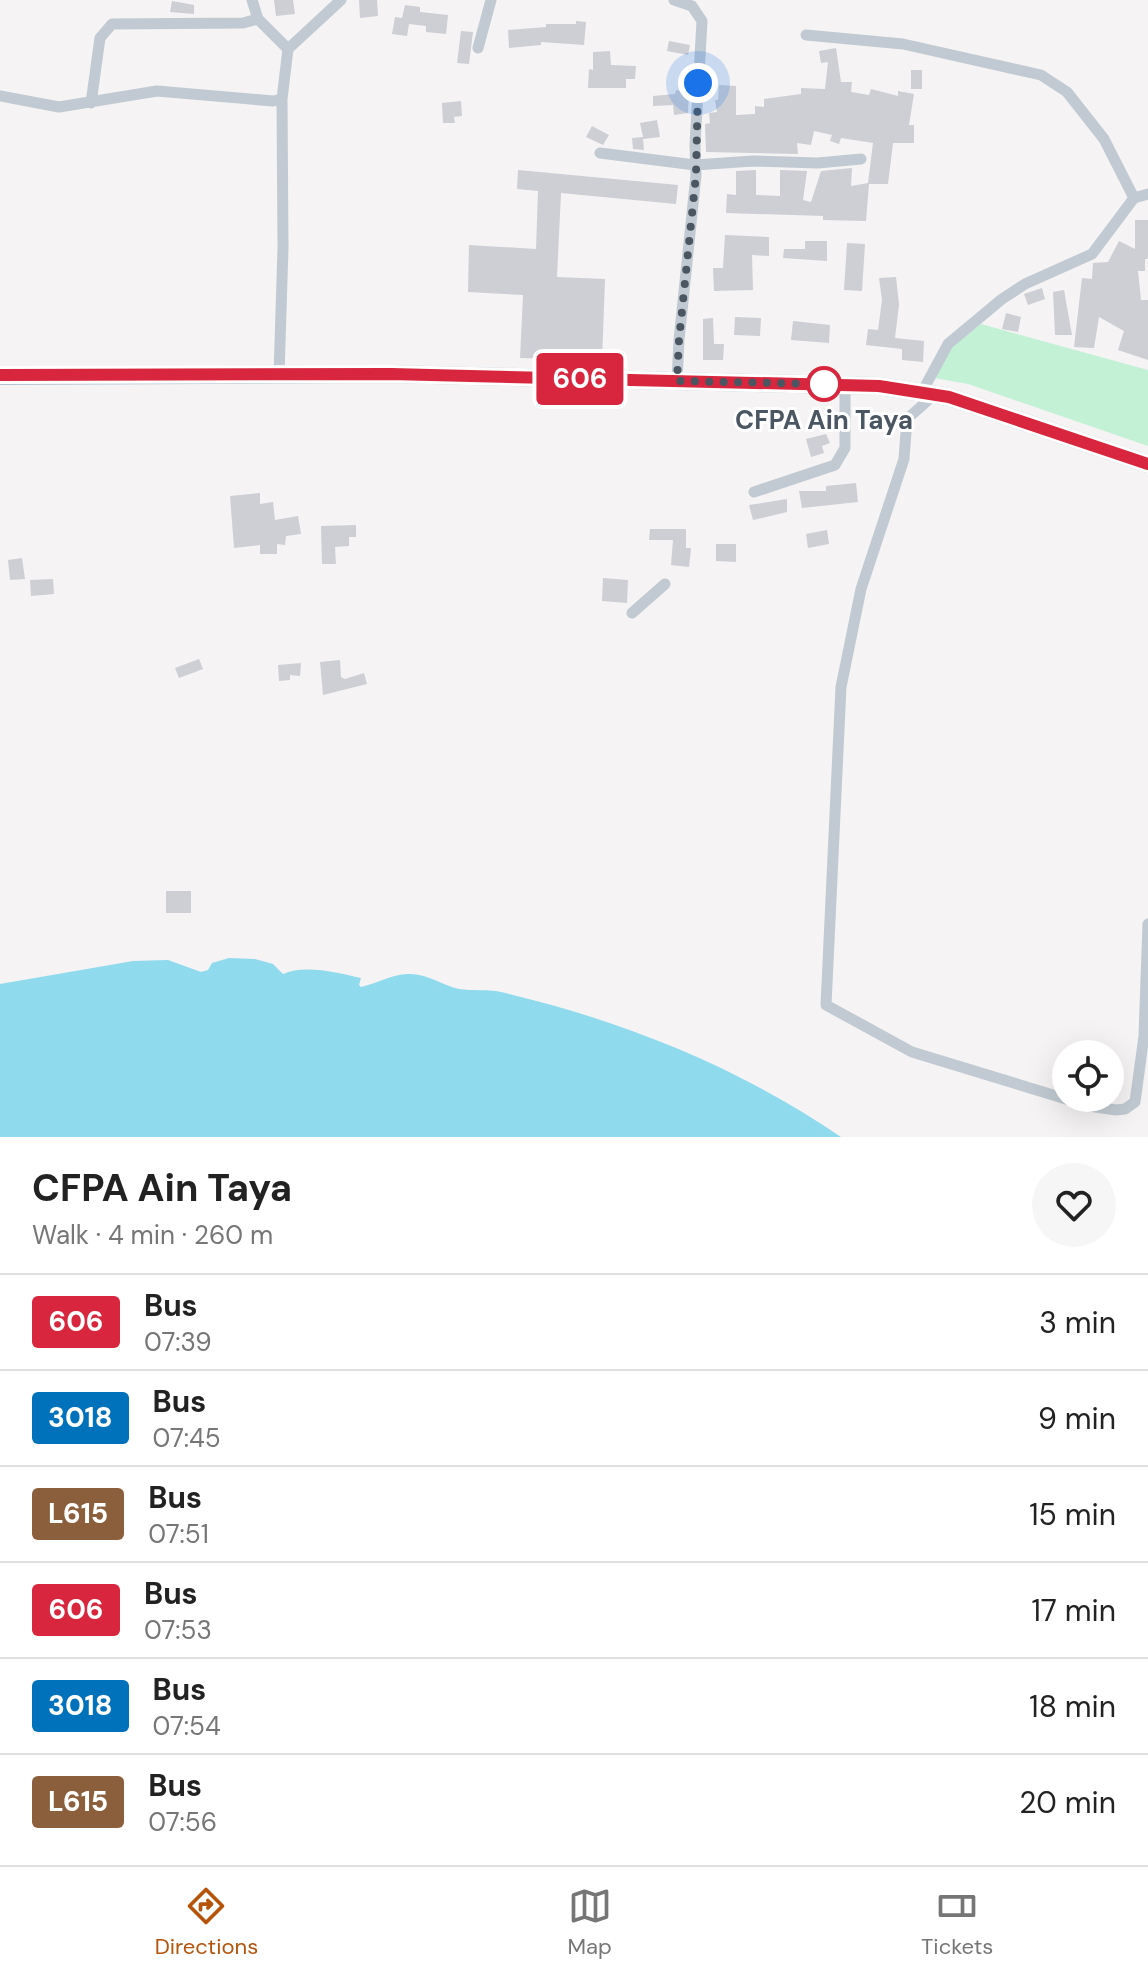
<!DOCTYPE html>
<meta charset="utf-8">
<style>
:root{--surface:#fff;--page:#f6f6f6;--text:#222;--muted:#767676;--line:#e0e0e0;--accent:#b45309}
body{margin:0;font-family:"DM Sans",sans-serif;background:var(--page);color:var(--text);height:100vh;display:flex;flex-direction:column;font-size:30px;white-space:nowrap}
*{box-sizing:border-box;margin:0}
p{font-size:26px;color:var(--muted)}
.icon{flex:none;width:44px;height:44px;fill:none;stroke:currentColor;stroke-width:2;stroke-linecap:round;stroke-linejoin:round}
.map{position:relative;height:1137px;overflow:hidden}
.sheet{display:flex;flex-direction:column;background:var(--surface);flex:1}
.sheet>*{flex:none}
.badge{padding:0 16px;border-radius:6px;font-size:28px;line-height:52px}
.fabs{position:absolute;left:1052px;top:1040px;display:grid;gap:16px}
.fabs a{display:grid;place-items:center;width:72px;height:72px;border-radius:50%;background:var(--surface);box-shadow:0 8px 32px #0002;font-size:40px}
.you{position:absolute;width:40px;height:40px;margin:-20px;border:6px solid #fff;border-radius:50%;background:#1a73e8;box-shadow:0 0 0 12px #1a73e833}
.map>.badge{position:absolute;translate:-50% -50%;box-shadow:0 0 0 4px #fff}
.round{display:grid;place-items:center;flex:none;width:84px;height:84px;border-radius:42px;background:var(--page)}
.head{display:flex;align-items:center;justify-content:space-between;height:136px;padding:0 32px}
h1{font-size:38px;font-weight:700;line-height:60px}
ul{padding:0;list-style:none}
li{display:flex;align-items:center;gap:24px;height:96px;padding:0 32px;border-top:2px solid var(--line)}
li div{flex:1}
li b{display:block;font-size:30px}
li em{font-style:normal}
li .badge{min-width:88px;font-weight:700;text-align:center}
.tabs{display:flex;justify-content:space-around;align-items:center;height:112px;border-top:2px solid var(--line);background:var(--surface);font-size:22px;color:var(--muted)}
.tabs a{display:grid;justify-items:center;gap:4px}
.tabs .active{color:var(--accent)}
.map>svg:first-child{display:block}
.green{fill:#c3f1d5}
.water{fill:#90daee}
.building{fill:#cdcfd5}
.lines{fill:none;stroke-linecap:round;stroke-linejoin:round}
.street{stroke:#c1cad2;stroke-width:11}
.primary{stroke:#b3c2d1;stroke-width:18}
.line-casing{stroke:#fff;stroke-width:18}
.line{stroke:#d7263d;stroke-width:12}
.walk{stroke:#4a5661;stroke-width:8;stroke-dasharray:0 14.4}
.stop-dot{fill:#fff;stroke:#d7263d;stroke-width:4}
.labels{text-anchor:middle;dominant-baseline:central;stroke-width:6;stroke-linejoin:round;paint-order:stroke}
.stop-label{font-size:26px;font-weight:bold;fill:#4a5661;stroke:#fff}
</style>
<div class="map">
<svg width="1148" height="1137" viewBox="0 0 1148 1137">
<rect width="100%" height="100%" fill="#f5f3f3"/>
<path class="green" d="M981,324L1148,370V446L968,384L929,377L945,352Z"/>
<path class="water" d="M229,958L255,959L273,964L283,974C304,964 339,973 361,978L359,985L361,987C376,984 390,975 407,974C427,973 441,985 459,989C472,991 487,989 501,992C621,1020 739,1067 841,1137H0V984L133,961L168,960L201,972L208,970L212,963Z"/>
<path class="building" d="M274,0H293L295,14L276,16Z
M359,0H377L378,16L360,18Z
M172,1L194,5V14L170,12Z
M405,5L420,7V12L448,15L446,34L426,32V26L409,24L407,36L392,34L395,17L402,18Z
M576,21L586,22L584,45L541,42V45L509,48L508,30L546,27V24H576Z
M461,31L473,32L469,64L457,63Z
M669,41L690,45L688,55L667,51Z
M836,48L841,82H852L851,92L869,95L871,89L898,96V91L914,94L909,125H914V143H893L888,184H869L866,221L823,220V216L726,213L727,194L736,195V171L756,170V195L780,196V170L807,171L803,200L811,202L821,171L852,168L851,186L868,183L873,143L841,138L839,144L830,141L832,135L814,131L811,145L797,143L798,154L706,152L705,124L710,123L709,113L717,112L715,100H718L719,85L736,86V115L755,114V106L764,107V99L801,94V88L825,89L828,62L821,63L819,51Z
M610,51L611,65L636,66L635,79H626V88H588L589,69L593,70V52Z
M911,70H922V89H911Z
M676,90L689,92L688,113L674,115L673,105L653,106V96L675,94Z
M461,101L462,116L454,117L455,123H443L442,103Z
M657,120L660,137L643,139L644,150L633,149L632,138L643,137L640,123Z
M592,126L609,135L603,145L586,137Z
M518,170L678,185L676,204L561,193L557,277L605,279L602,360L520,358L523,295L468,292L469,245L536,249L538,191L517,189Z
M1135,220H1148V259H1145V271H1138L1141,300H1148V360L1118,350L1124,331L1099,317L1094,348L1074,347L1082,278L1092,279L1093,263L1108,262L1119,241L1135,249Z
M725,235L769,237V256L752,255L753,290L714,291L713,268H723Z
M805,241H827V261L783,258L784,249H805Z
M847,243L865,244L862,291L844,290Z
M896,277L899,305L895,338L924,341L923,362L902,360V349L866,345L868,329L878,330L882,300L879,278Z
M1042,288L1045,299L1028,305L1024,294Z
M1064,290L1072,335H1055L1053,292Z
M1006,313L1021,317L1018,332L1002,329Z
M735,317L761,318L760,336L734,335Z
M713,318L714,344H724L723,360H703V319Z
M793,321L830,325L829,343L791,340Z
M826,434L830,443L822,446L824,453L811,457L806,439Z
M856,483L858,502L802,508L799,491H826V486Z
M260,493V504L273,502L275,520L298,516L301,534L286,536L285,545L277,544V554H260V545L234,548L230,496Z
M787,499V512L753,520L749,505Z
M356,525V537H349V546L335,547L336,564H322L321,526Z
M650,529H686V548H691L689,567L671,565L673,540H649Z
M827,530L829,544L808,548L806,534Z
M716,544H736V562L716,561Z
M22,558L25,579L10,580L8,560Z
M603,578L628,580L627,603L602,601Z
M53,579L54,594L31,596L30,580Z
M199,659L203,669L179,678L175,668Z
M340,660L341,677L345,679L364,673L367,684L323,695L320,662Z
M301,663L300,676L290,675V680L279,681L278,665Z
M166,891H191V913H166Z"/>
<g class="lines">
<path class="street" d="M252,0L258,19L288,49
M674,0L692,6L702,21L695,145L696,175L679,340L677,381
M806,35L903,44L1041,75L1067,92L1104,139L1134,198
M478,48L491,0
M0,96L59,107L157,91L273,101L282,99
M91,103L100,38L112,24L243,23L258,19
M600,153L695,165L753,161L818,163L861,159
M279,375L283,248L282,99L288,49L341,0
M922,392L948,344L1002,299L1025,284L1092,254L1134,198L1148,194
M934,395L907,419L904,459L861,589L841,687L826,1005L912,1052L1089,1106L1116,1110L1125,1109L1135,1102L1144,1036L1148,924
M754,492L835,465L845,448V385
M632,613L665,584"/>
<path class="primary" d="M0,376L391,374L879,386L949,397L1148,464"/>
</g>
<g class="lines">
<g class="line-casing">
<path id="line" d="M0,375L391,374L879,386L949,397L1148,464"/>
</g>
<use href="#line" class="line"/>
<path class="walk" d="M698,83L696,175L679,340L677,381L824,384"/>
</g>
<circle class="stop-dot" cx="824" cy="384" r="16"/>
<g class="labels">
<g class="stop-label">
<text x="824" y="420">CFPA Ain Taya</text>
</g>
</g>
</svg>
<div class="fabs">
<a><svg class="icon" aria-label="locate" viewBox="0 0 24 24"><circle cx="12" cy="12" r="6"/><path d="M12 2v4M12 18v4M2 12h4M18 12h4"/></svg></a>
</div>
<div class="you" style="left:698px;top:83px"></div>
<b class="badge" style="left:580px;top:379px;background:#d7263d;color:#fff">606</b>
</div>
<section class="sheet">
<div class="head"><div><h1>CFPA Ain Taya</h1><p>Walk · 4 min · 260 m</p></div><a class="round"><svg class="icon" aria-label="heart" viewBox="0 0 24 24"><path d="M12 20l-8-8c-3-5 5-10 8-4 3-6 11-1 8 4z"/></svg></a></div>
<ul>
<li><span class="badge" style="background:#d7263d;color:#fff">606</span><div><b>Bus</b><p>07:39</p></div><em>3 min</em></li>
<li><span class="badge" style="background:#0072bc;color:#fff">3018</span><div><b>Bus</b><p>07:45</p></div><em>9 min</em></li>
<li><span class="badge" style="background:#8b5e3c;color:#fff">L615</span><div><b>Bus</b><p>07:51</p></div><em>15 min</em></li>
<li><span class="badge" style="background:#d7263d;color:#fff">606</span><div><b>Bus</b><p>07:53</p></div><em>17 min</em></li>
<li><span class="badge" style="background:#0072bc;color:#fff">3018</span><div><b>Bus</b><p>07:54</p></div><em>18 min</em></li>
<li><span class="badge" style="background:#8b5e3c;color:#fff">L615</span><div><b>Bus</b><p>07:56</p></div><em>20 min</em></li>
</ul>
</section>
<nav class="tabs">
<a class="active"><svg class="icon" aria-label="directions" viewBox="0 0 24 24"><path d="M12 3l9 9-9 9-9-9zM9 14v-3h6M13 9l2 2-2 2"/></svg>Directions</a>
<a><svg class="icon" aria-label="map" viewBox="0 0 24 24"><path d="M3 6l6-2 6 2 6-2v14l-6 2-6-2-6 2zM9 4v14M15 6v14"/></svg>Map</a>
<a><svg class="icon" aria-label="tickets" viewBox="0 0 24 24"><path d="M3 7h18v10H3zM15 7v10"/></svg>Tickets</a>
</nav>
